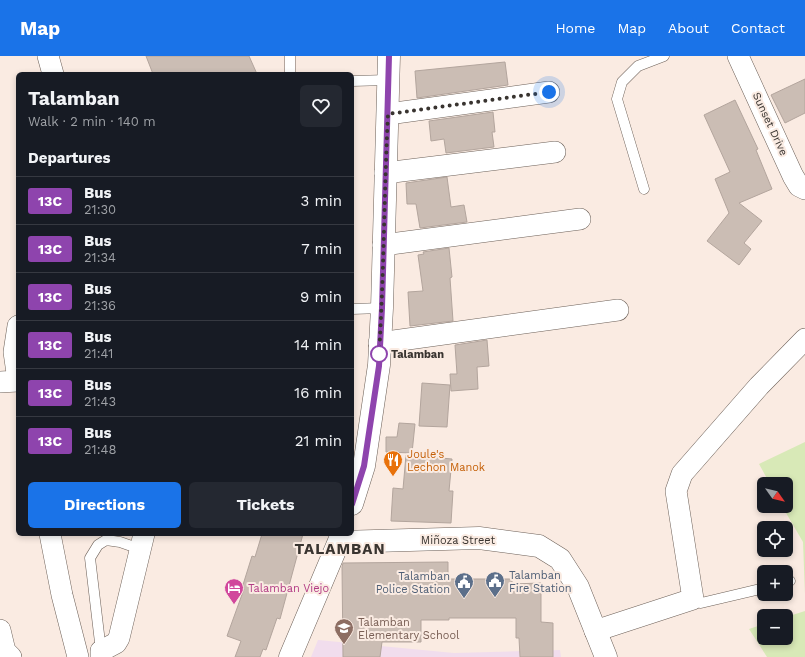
<!DOCTYPE html>
<meta charset="utf-8">
<style>
:root{--surface:#171b24;--page:#242831;--text:#f1f3f6;--muted:#9ea1a6;--line:#363941;--accent:#1a73e8}
body{margin:0;font-family:"Work Sans",sans-serif;background:var(--page);color:var(--text);height:100vh;display:flex;flex-direction:column;font-size:15px;white-space:nowrap}
*{box-sizing:border-box;margin:0}
p{font-size:13px;color:var(--muted)}
.icon{flex:none;width:22px;height:22px;fill:none;stroke:currentColor;stroke-width:2;stroke-linecap:round;stroke-linejoin:round}
.map{position:relative;flex:1;overflow:hidden}
.side{position:absolute;left:16px;top:16px;width:338px;height:464px;display:flex;flex-direction:column;background:var(--surface);border-radius:6px;box-shadow:0 2px 6px #0003}
.side>*{flex:none}
.badge{padding:0 8px;border-radius:3px;font-size:14px;line-height:26px}
.needle{width:26px;rotate:124deg}
.buttons{position:absolute;left:757px;top:421px;display:grid;gap:8px}
.buttons a{display:grid;place-items:center;width:36px;height:36px;border-radius:6px;background:var(--surface);box-shadow:0 2px 6px #0003;font-size:20px}
.you{position:absolute;width:20px;height:20px;margin:-10px;border:3px solid #fff;border-radius:50%;background:#1a73e8;box-shadow:0 0 0 6px #1a73e833}
.map>.badge{position:absolute;translate:-50% -50%;box-shadow:0 0 0 2px #fff}
h2{padding:0 12px;font-size:15px;line-height:36px}
.round{display:grid;place-items:center;flex:none;width:42px;height:42px;border-radius:6px;background:var(--page)}
.headline{display:flex;align-items:center;justify-content:space-between;height:68px;padding:0 12px}
h1{font-size:19px;font-weight:700;line-height:30px}
.button{display:flex;gap:8px;margin-top:auto;padding:8px 12px}
.button a{flex:1;height:46px;border-radius:6px;background:var(--accent);color:#fff;font-size:16px;font-weight:700;line-height:46px;text-align:center}
.button a+a{background:var(--page);color:var(--text)}
ul{padding:0;list-style:none}
li{display:flex;align-items:center;gap:12px;height:48px;padding:0 12px;border-top:1px solid var(--line)}
li div{flex:1}
li b{display:block;font-size:15px}
li em{font-style:normal}
li .badge{min-width:44px;font-weight:700;text-align:center}
header{display:flex;align-items:center;gap:24px;box-sizing:border-box;height:56px;padding:0 20px;background:var(--accent);color:#fff}
header strong{font-size:19px}
nav{display:flex;gap:22px;margin-inline-start:auto;font-size:14px}
.map>svg:first-child{display:block}
.education{fill:#f1dded}
.green{fill:#d8e9b7}
.building{fill:#cbbdb4;stroke:#b3a59d}
.lines{fill:none;stroke-linecap:round;stroke-linejoin:round}
.service-casing{stroke:#6d6159;stroke-width:11}
.minor-casing{stroke:#6d6159;stroke-width:22}
.secondary-casing{stroke:#6d6159;stroke-width:23}
.service{stroke:#fff;stroke-width:10}
.minor{stroke:#fff;stroke-width:21}
.secondary{stroke:#fff;stroke-width:22}
.line-casing{stroke:#fff;stroke-width:9}
.line{stroke:#8e44ad;stroke-width:6}
.walk{stroke:#393430;stroke-width:4;stroke-dasharray:0 7.2}
.stop-dot{fill:#fff;stroke:#8e44ad;stroke-width:2}
.labels{text-anchor:middle;dominant-baseline:central;stroke-width:4;stroke-linejoin:round;paint-order:stroke}
.street-label{font-size:11px;fill:#393430;stroke:#faebe2}
.stop-label{font-size:11px;font-weight:bold;fill:#393430;stroke:#faebe2;text-anchor:start}
.food-label{font-size:11px;fill:#c56008;stroke:#faebe2;text-anchor:start}
.service-label{font-size:11px;fill:#4e5e75;stroke:#faebe2;text-anchor:start}
.hotel-label{font-size:11px;fill:#b23c85;stroke:#faebe2;text-anchor:start}
.education-label{font-size:11px;fill:#785e54;stroke:#faebe2;text-anchor:start}
.district-label{font-size:15px;font-weight:bold;letter-spacing:1px;fill:#393430;stroke:#faebe2}
</style>
<header>
<strong>Map</strong>
<nav><a>Home</a><a>Map</a><a>About</a><a>Contact</a></nav>
</header>
<div class="map">
<svg width="805" height="601" viewBox="0 0 805 601">
<rect width="100%" height="100%" fill="#faebe2"/>
<path class="education" d="M318,584L454,597L560,594L561,601H311Z"/>
<path class="green" d="M805,386V538L803,486L782,450H786V428H770L759,408Z
M805,555V601H767L749,573L764,568V582H786V561Z"/>
<path class="building" d="M146,0H249L257,18H153Z
M505,6L508,29L417,42L415,15Z
M805,23V57L785,67L771,39Z
M735,44L758,93L756,94L772,133L739,147L762,165L744,187L751,193L739,209L707,185L729,157L715,123L730,116L704,59Z
M493,56L495,76H492L494,91L446,97L444,83L431,85L429,65Z
M447,121L451,151L464,149L467,166L420,172L416,148H407L406,127Z
M449,192L452,221L450,222L453,265L410,270L408,236L423,235L418,199L424,198L423,196Z
M487,284L489,310L477,311L478,333L451,335L450,318H457L455,289Z
M422,327L450,329L447,371L419,370Z
M399,367L415,368L412,397L386,396V381H397Z
M406,399L452,403L449,435H453L451,467L391,465L393,432L403,433Z
M262,478H303L280,563L277,562L266,594L263,593L260,601H235L241,585L227,580L244,533L242,532L252,500L255,501Z
M448,506V523H512V528L541,527V566L553,567V601H520L519,582H516V562H449V564H421V586H382L380,601H343L342,511L343,507Z"/>
<g class="lines">
<g class="service-casing">
<path id="service" d="M290,0V18
M352,25L388,24
M644,133L617,43L622,26L638,10L664,0
M352,253L382,252
M786,526L790,525
M693,543L701,547L764,532
M101,595L90,502L98,489L106,484L120,486L140,493"/>
</g>
<g class="minor-casing">
<path id="minor" d="M48,0L53,18
M738,0L793,120L799,130L805,133
M388,58L549,36
M385,117L555,96
M383,189L580,163
M18,270L14,296L18,324
M379,287L618,254
M0,326L18,325
M50,478L62,539L78,601
M0,574L5,595L11,601
M595,575L693,543L676,435L682,418L759,330L805,283
M101,601V595L116,587L119,582L144,478"/>
</g>
<g class="secondary-casing">
<path id="secondary" d="M352,448L364,410L379,309L382,252L389,0
M340,486L479,482L539,490L560,503L578,531L606,601
M290,601L342,478"/>
</g>
<use href="#service" class="service"/>
<use href="#minor" class="minor"/>
<use href="#secondary" class="secondary"/>
</g>
<g class="lines">
<g class="line-casing">
<path id="line" d="M352,448L364,410L379,310L382,252L389,0"/>
</g>
<use href="#line" class="line"/>
<path class="walk" d="M379,298C384,218 384,138 388,58L549,36"/>
</g>
<defs>
<g id="restaurant-pin" transform="scale(1)"><path d="M0 17L-7.5 6A9.5 9.5 0 1 1 7.5 6Z" fill="#e8710a" stroke="#faebe2"/><path d="M-5-6h1v4h1v-4h1v4h1v-4h1v5L-1.5 .5V6h-2V.5L-5-1ZM5-6V6H3V1.5H1.5Q1.5-4 5-6Z" fill="#fff"/></g>
<g id="civic-pin" transform="scale(1)"><path d="M0 17L-7.5 6A9.5 9.5 0 1 1 7.5 6Z" fill="#5c6f8a" stroke="#faebe2"/><path d="M-.6-6.5H3V-4.5H.6V-3L4-1V1h2V6H-6V1h2V-1L-.6-3ZM-1.2 2.5V6h2.4V2.5Z" fill="#fff"/></g>
<g id="hotel-pin" transform="scale(1)"><path d="M0 17L-7.5 6A9.5 9.5 0 1 1 7.5 6Z" fill="#d1479c" stroke="#faebe2"/><path d="M-6-4.5h1.5V1H6V5H4.5V3h-9V5H-6ZM-4 0a1.8 1.8 0 1 1 3.6 0ZM.5 0V-2.5h3Q6-2.5 6 0Z" fill="#fff"/></g>
<g id="school-pin" transform="scale(1)"><path d="M0 17L-7.5 6A9.5 9.5 0 1 1 7.5 6Z" fill="#8d6e63" stroke="#faebe2"/><path d="M0-5L7-2L0 1L-7-2ZM-4 1L0 2.5L4 1V4Q0 6-4 4Z" fill="#fff"/></g>
</defs>
<g fill-rule="evenodd">
<use href="#restaurant-pin" x="393" y="404"/>
<use href="#civic-pin" x="495" y="525"/>
<use href="#civic-pin" x="464" y="526"/>
<use href="#hotel-pin" x="234" y="532"/>
<use href="#school-pin" x="344" y="572"/>
</g>
<circle class="stop-dot" cx="379" cy="298" r="8"/>
<g class="labels">
<g class="street-label">
<text transform="translate(770 68) rotate(65)">Sunset Drive</text>
<text x="458" y="484">Miñoza Street</text>
</g>
<g class="stop-label">
<text x="391" y="298">Talamban</text>
</g>
<g class="food-label">
<text x="407" y="398">Joule's<tspan x="407" dy="13">Lechon Manok</tspan></text>
</g>
<g class="service-label">
<text x="509" y="519">Talamban<tspan x="509" dy="13">Fire Station</tspan></text>
<text x="450" y="520" text-anchor="end">Talamban<tspan x="450" dy="13">Police Station</tspan></text>
</g>
<g class="hotel-label">
<text x="248" y="532">Talamban Viejo</text>
</g>
<g class="education-label">
<text x="358" y="566">Talamban<tspan x="358" dy="13">Elementary School</tspan></text>
</g>
<g class="district-label">
<text x="340" y="493">TALAMBAN</text>
</g>
</g>
</svg>
<div class="buttons">
<a><svg class="needle" viewBox="-14 -14 28 28"><path d="M0-13l5 13h-10z" fill="#e53935"/><path d="M0 13l5-13h-10z" fill="#9ea1a6"/></svg></a>
<a><svg class="icon" aria-label="locate" viewBox="0 0 24 24"><circle cx="12" cy="12" r="6"/><path d="M12 2v4M12 18v4M2 12h4M18 12h4"/></svg></a>
<a>+</a>
<a>−</a>
</div>
<div class="you" style="left:549px;top:36px"></div>
<section class="side">
<div class="headline"><div><h1>Talamban</h1><p>Walk · 2 min · 140 m</p></div><a class="round"><svg class="icon" aria-label="heart" viewBox="0 0 24 24"><path d="M12 20l-8-8c-3-5 5-10 8-4 3-6 11-1 8 4z"/></svg></a></div>
<h2>Departures</h2>
<ul>
<li><span class="badge" style="background:#8e44ad;color:#fff">13C</span><div><b>Bus</b><p>21:30</p></div><em>3 min</em></li>
<li><span class="badge" style="background:#8e44ad;color:#fff">13C</span><div><b>Bus</b><p>21:34</p></div><em>7 min</em></li>
<li><span class="badge" style="background:#8e44ad;color:#fff">13C</span><div><b>Bus</b><p>21:36</p></div><em>9 min</em></li>
<li><span class="badge" style="background:#8e44ad;color:#fff">13C</span><div><b>Bus</b><p>21:41</p></div><em>14 min</em></li>
<li><span class="badge" style="background:#8e44ad;color:#fff">13C</span><div><b>Bus</b><p>21:43</p></div><em>16 min</em></li>
<li><span class="badge" style="background:#8e44ad;color:#fff">13C</span><div><b>Bus</b><p>21:48</p></div><em>21 min</em></li>
</ul>
<div class="button"><a>Directions</a><a>Tickets</a></div>
</section>
</div>
